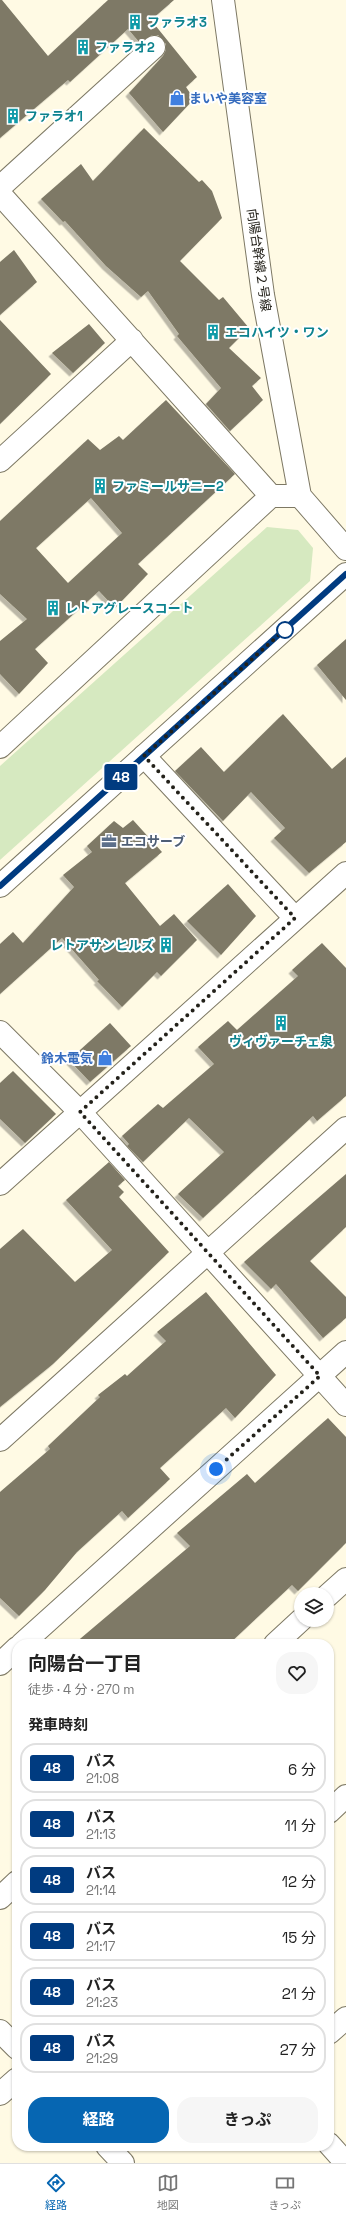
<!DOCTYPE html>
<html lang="ja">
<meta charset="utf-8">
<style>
:root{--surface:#fff;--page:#f6f6f6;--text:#222;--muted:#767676;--line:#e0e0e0;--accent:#0666b2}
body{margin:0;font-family:"Space Grotesk","Noto Sans JP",sans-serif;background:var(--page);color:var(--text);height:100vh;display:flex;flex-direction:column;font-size:15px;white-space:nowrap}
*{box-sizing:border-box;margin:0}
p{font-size:13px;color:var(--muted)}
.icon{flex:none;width:22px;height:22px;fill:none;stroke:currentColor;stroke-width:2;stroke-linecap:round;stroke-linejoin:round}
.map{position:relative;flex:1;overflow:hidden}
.details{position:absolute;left:12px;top:1639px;width:322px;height:512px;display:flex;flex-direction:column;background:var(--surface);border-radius:16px;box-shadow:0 1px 3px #0004}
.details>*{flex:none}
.badge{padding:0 8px;border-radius:3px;font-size:14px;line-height:26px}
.fabs{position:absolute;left:294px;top:1587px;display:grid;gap:8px}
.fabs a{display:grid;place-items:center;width:40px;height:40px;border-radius:50%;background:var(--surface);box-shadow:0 1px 3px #0004;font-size:20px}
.you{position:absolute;width:20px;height:20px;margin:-10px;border:3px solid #fff;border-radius:50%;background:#1a73e8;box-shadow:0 0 0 6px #1a73e833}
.map>.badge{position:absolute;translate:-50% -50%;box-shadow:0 0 0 2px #fff}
h2{padding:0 16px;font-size:15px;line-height:36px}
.round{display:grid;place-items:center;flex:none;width:42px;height:42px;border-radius:16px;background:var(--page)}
.summary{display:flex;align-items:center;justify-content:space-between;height:68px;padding:0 16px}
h1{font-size:19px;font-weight:700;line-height:30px}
.cta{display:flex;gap:8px;margin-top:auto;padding:8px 16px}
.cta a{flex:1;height:46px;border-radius:16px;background:var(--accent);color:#fff;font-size:16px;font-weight:700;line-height:46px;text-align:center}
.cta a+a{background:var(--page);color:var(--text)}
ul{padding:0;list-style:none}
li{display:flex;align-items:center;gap:12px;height:50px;margin:0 8px 6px;padding:0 8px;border:2px solid var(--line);border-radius:16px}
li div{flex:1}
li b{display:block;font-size:15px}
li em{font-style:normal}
li .badge{min-width:44px;font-weight:700;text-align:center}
.tabs{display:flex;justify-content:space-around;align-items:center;height:56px;border-top:1px solid var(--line);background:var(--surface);font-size:11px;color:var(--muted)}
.tabs a{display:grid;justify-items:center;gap:2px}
.tabs .current{color:var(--accent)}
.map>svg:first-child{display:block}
.green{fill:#d6e9c0}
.building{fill:#7e7966;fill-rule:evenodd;filter:url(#shadow)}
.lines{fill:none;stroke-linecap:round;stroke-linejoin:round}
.minor-casing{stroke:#7d7864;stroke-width:24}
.tertiary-casing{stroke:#7d7864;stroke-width:24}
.minor{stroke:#fff;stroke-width:22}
.tertiary{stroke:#fff;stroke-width:22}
.line-casing{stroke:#fff;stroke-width:9}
.line{stroke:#003b80;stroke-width:6}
.walk{stroke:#23211a;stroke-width:4;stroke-dasharray:0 7.2}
.stop-dot{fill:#fff;stroke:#003b80;stroke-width:2}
.labels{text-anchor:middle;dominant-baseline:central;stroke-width:4;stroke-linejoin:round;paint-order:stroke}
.culture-label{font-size:13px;font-weight:bold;fill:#0d838f;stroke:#fff;text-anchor:start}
.shop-label{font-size:13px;font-weight:bold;fill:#366cbe;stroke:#fff;text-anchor:start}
.street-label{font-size:13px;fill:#23211a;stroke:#fff}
.service-label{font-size:13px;font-weight:bold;fill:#4e5e75;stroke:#fff;text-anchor:start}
</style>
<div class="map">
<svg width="346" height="2163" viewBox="0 0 346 2163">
<defs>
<filter id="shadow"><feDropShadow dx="-3.5" dy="3.5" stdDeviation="0" flood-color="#0004"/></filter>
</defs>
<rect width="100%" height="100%" fill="#fffae4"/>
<path class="green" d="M267,527L298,530L313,548L310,581L0,860V766Z"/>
<path class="building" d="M0,0H2L48,56L108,0H174L151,20L197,77L186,87L194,99L163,132L129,93L163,56L166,50V44L158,35H152L140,43L128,29L70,82L68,80L0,138Z
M144,128L199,182L202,180L212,191L222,218L180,261L219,300L223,297L249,328L229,348L261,378L252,386L263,400L230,431L206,404L221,388L177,336L179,334L148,291L141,297L106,266L65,221L63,222L41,199L81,164L93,181Z
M14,250L37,282L0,315V262Z
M0,320L51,374L0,424Z
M89,324L105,343L73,373L52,353Z
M166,400L235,474L138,564L148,574L115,608L99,591L35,649L48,663L19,694L0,674V641L27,619L0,594V521L88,439L100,450L119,436L123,440ZM91,498L122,533L68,583L36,548Z
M346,639V700L317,665Z
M283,714L332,769L346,757V842L309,873L274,838L285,828L251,792L223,821L175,771L201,747L224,772Z
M133,820L162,852L125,883L160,926L174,914L197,940L161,976L157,972L122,1007L97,981L99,980L62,938L0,994V944L13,932L23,943L74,887L63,875L92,852L87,846L114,821L123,828Z
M228,884L256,916L221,955L187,921Z
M322,943L346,968V1096L317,1121L313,1116L203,1218L178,1194L224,1152L189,1118L143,1162L127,1146L129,1144L122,1136L158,1104L163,1108L214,1064L198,1047L228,1021L237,1030L298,976L292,970Z
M110,1023L131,1046L90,1082L69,1060Z
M13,1071L56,1114L25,1143L0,1119V1083Z
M109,1162L125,1180L118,1186L124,1192L119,1197L169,1252L53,1364L0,1407V1249L23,1229L75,1282L112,1250L66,1200Z
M346,1174V1227L310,1261L346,1297V1318L323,1338L276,1284L271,1289L244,1262Z
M206,1292L276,1375L235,1418L226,1408L160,1468L170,1479L128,1518L122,1511L77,1552L45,1590L19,1616L0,1598V1492L50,1449L48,1446L100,1397L98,1395L125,1374L127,1376L166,1341L157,1332Z
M328,1418L346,1437V1543L298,1591L292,1585L229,1644H74L190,1546L177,1533L247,1474L255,1483Z"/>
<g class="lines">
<g class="minor-casing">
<path id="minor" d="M0,187L154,47
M0,194L271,496H300
M0,461L132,340
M0,747L271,496
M144,756L295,918
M0,1032L80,1112L346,1405
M0,1184L346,873
M0,1440L346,1128
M327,1596L346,1579
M22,1644L346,1352
M275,1644L301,1620
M0,1664L17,1648
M329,1812L346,1796
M0,1898L17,1882
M329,2033L346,2018
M329,2144L346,2163"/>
</g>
<g class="tertiary-casing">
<path id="tertiary" d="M223,0L263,295L300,496L346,549
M0,886L346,574
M0,2031L17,2048
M0,2094L17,2079
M107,2146L123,2163"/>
</g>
<use href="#minor" class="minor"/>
<use href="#tertiary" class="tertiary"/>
</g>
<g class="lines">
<g class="line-casing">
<path id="line" d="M0,886L346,574"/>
</g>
<use href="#line" class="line"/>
<path class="walk" d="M216,1469L320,1376L80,1112L295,918L144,756L290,625L285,630"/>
</g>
<defs>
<g id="building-bare" transform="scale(1.2)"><path d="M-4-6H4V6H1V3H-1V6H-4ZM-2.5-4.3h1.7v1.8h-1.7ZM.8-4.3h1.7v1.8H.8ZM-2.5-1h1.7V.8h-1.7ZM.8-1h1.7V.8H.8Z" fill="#0f9aa8" stroke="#fff" stroke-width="2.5" paint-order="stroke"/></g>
<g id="shop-bare" transform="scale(1.2)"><path d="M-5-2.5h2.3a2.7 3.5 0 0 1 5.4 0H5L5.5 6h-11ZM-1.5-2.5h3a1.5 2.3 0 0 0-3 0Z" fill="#3f7fe0" stroke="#fff" stroke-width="2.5" paint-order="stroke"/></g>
<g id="office-bare" transform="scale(1.2)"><path d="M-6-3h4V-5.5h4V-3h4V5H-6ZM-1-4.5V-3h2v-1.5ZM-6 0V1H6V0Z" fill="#5c6f8a" stroke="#fff" stroke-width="2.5" paint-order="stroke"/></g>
</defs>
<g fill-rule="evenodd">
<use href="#building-bare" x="135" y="22"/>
<use href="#building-bare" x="83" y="47"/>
<use href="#shop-bare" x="177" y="98"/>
<use href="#building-bare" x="13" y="116"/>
<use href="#building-bare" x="213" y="332"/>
<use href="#building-bare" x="100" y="486"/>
<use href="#building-bare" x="53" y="608"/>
<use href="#office-bare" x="109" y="841"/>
<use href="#building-bare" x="166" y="945"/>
<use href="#building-bare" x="281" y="1023"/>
<use href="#shop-bare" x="105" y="1058"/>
</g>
<circle class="stop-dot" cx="285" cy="630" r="8"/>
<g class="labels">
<g class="culture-label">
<text x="147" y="22">ファラオ3</text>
<text x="95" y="47">ファラオ2</text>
<text x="25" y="116">ファラオ1</text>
<text x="225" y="332">エコハイツ・ワン</text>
<text x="112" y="486">ファミールサニー2</text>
<text x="65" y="608">レトアグレースコート</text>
<text x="154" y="945" text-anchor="end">レトアサンヒルズ</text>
<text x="281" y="1041" text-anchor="middle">ヴィヴァーチェ泉</text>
</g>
<g class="shop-label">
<text x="189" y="98">まいや美容室</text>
<text x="93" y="1058" text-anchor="end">鈴木電気</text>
</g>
<g class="street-label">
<text transform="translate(259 260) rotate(82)">向陽台幹線２号線</text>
</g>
<g class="service-label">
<text x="121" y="841">エコサーブ</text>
</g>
</g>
</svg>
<div class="fabs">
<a><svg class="icon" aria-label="layers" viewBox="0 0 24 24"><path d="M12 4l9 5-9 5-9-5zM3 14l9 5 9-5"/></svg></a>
</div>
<div class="you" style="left:216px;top:1469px"></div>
<b class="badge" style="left:121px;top:777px;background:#003b80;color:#fff">48</b>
<section class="details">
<div class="summary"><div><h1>向陽台一丁目</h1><p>徒歩 · 4 分 · 270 m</p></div><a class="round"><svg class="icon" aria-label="heart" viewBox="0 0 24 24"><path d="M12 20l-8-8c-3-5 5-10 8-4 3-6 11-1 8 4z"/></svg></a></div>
<h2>発車時刻</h2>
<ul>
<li><span class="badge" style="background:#003b80;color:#fff">48</span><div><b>バス</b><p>21:08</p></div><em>6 分</em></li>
<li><span class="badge" style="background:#003b80;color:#fff">48</span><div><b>バス</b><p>21:13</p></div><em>11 分</em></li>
<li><span class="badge" style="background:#003b80;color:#fff">48</span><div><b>バス</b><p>21:14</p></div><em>12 分</em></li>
<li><span class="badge" style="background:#003b80;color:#fff">48</span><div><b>バス</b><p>21:17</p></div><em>15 分</em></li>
<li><span class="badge" style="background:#003b80;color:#fff">48</span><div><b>バス</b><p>21:23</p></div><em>21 分</em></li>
<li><span class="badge" style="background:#003b80;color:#fff">48</span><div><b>バス</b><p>21:29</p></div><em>27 分</em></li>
</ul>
<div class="cta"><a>経路</a><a>きっぷ</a></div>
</section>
</div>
<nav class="tabs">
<a class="current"><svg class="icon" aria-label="directions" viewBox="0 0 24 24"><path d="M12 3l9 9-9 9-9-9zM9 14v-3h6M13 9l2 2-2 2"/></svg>経路</a>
<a><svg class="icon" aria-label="map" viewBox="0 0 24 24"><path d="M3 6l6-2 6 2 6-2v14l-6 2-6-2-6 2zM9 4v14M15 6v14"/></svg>地図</a>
<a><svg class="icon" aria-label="tickets" viewBox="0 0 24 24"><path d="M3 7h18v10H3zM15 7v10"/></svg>きっぷ</a>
</nav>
